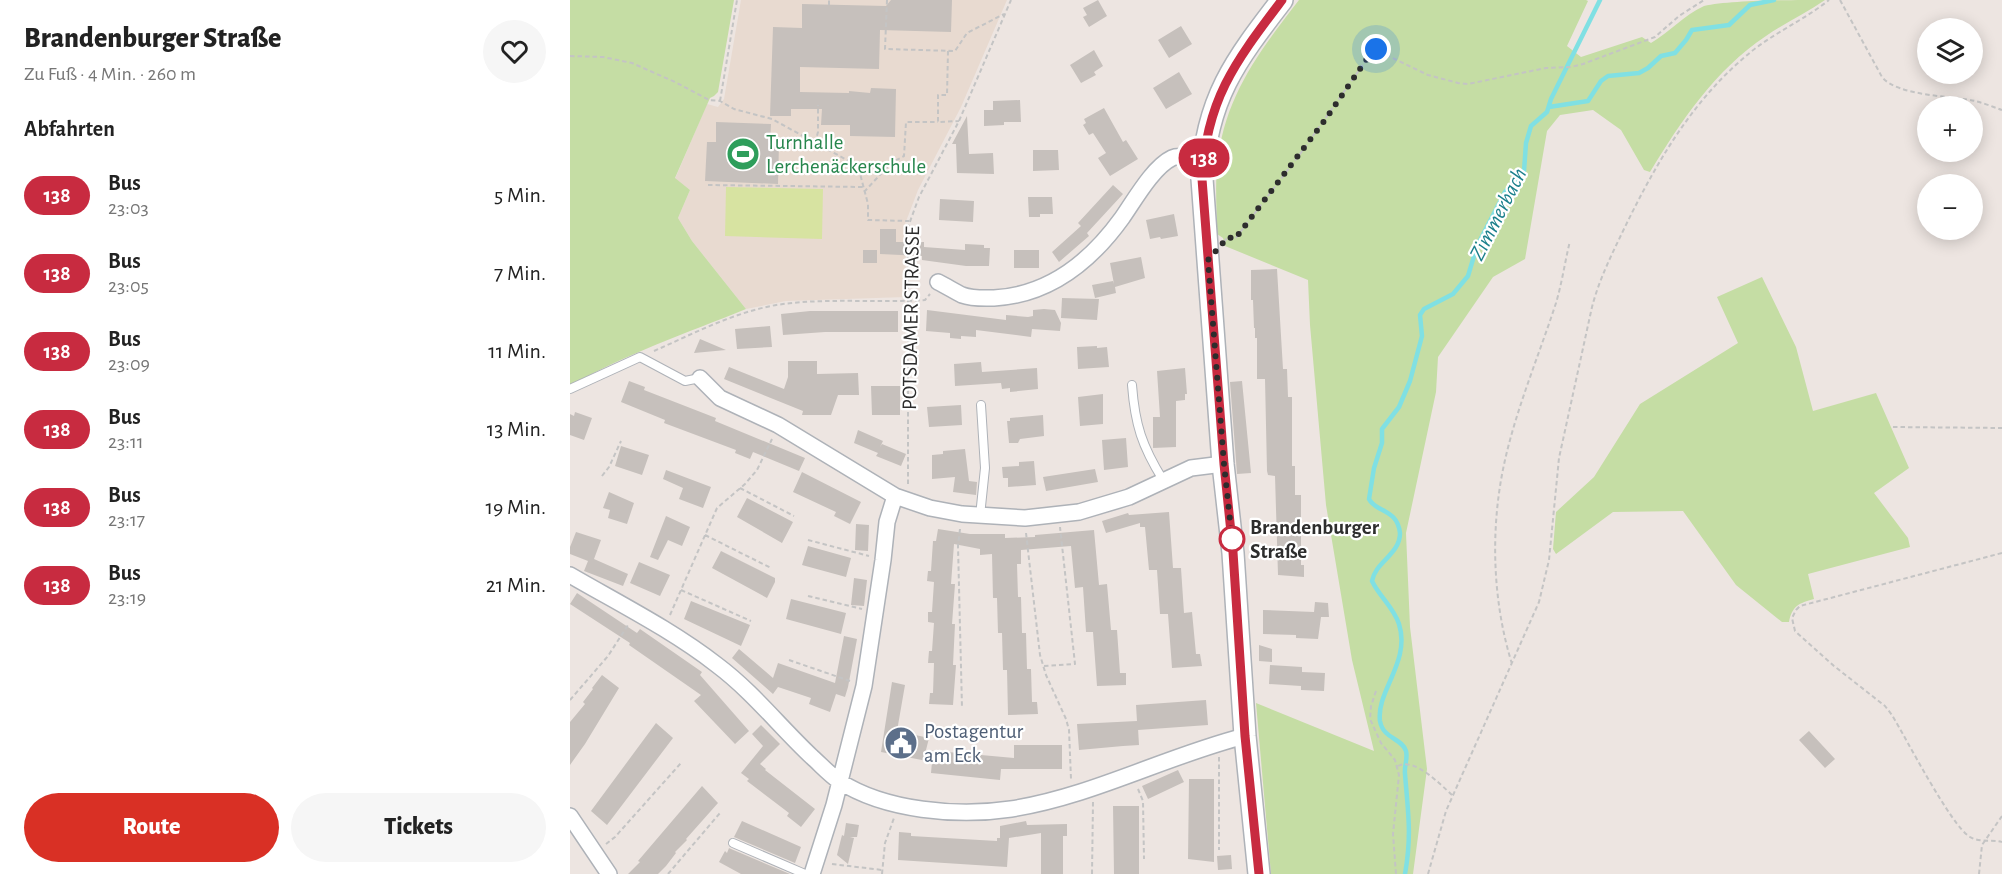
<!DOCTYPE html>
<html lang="de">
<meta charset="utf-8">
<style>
:root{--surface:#fff;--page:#f6f6f6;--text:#222;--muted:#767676;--accent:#d93025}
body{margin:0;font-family:"Alegreya Sans",sans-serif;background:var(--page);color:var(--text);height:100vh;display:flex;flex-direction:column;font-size:22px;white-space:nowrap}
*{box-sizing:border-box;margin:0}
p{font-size:20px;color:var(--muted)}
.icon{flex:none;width:33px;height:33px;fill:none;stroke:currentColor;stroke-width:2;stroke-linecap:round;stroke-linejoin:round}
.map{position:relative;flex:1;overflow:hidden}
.sheet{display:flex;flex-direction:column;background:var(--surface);width:570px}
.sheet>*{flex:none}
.badge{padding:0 12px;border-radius:20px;font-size:21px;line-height:39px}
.tools{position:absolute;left:1347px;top:18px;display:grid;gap:12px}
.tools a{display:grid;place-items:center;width:66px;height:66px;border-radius:50%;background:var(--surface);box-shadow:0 3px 15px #0003;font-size:30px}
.you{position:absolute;width:30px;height:30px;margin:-15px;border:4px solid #fff;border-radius:50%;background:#1a73e8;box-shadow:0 0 0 9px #1a73e833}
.map>.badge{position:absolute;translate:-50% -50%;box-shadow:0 0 0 3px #fff}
h2{padding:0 24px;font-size:22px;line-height:54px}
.round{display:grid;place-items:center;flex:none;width:63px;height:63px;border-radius:32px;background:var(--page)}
.overview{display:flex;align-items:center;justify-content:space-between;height:102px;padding:0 24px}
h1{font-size:28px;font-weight:800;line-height:45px}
.cta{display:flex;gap:12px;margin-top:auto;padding:12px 24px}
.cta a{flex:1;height:69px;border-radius:36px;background:var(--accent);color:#fff;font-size:24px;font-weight:800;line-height:69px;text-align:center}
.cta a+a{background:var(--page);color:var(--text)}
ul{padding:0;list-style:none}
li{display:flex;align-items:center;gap:18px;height:78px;padding:0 24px}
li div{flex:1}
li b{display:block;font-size:22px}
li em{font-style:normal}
li .badge{min-width:66px;font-weight:700;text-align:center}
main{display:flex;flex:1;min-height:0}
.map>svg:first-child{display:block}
.education{fill:#e8dad0}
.green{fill:#c5dda4}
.pitch{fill:#d7e3a1}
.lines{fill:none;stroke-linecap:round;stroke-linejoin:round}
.stream{stroke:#80e0e3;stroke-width:4.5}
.building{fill:#c6c0bc}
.lane-casing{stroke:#aeb2b8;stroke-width:10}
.street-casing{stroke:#aeb2b8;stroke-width:18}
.secondary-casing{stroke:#aeb2b8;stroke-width:24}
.path{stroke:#c4c4c4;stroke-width:2;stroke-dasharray:4.5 3;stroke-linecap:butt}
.lane{stroke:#fff;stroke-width:8}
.street{stroke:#fff;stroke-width:15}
.secondary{stroke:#fff;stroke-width:21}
.line-casing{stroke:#fff;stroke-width:14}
.line{stroke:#c82b40;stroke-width:9}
.walk{stroke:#2d2d2d;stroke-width:6;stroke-dasharray:0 10.8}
.stop-dot{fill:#fff;stroke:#c82b40;stroke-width:3}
.labels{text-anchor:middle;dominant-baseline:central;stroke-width:4.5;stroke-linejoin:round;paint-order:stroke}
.leisure-label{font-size:21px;fill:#27864d;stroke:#fff;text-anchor:start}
.street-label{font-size:21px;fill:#2d2d2d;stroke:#fff}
.stop-label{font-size:21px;font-weight:bold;fill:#2d2d2d;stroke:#fff;text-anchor:start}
.service-label{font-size:21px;fill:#4e5e75;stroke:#fff;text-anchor:start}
.water-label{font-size:22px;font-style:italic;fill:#1b808c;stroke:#fff}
</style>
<main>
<section class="sheet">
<div class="overview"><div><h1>Brandenburger Straße</h1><p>Zu Fuß · 4 Min. · 260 m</p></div><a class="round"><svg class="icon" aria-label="heart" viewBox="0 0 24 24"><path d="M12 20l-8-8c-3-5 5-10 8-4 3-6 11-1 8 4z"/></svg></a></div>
<h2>Abfahrten</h2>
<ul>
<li><span class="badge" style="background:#c82b40;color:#fff">138</span><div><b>Bus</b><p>23:03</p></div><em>5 Min.</em></li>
<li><span class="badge" style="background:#c82b40;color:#fff">138</span><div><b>Bus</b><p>23:05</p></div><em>7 Min.</em></li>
<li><span class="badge" style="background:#c82b40;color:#fff">138</span><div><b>Bus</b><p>23:09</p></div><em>11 Min.</em></li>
<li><span class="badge" style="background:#c82b40;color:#fff">138</span><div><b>Bus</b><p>23:11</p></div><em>13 Min.</em></li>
<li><span class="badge" style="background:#c82b40;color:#fff">138</span><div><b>Bus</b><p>23:17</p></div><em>19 Min.</em></li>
<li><span class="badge" style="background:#c82b40;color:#fff">138</span><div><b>Bus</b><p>23:19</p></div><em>21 Min.</em></li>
</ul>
<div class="cta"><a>Route</a><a>Tickets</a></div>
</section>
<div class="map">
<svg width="1432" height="874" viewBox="0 0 1432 874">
<rect width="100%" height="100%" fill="#ede5e1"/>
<path class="education" d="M171,0H437L391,107L348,190L335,224L336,297L216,301L176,309L122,241L108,218L120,190L105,179L137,104L148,107L154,99Z"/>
<path class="green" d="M0,0H164L148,92L144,96L140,98L105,178L120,190L108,218L122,241L176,309C117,333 55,354 0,386Z
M729,0H1016L1018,1L997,46L1011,57L1072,37L1081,43C1100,32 1114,15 1134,6C1160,0 1224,0 1255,0C1236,13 1215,23 1196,36C1145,70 1111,121 1080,172L1074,170L1051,130L1023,110L990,115L977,131L955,259L923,277L868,357L866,392L836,533L840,627L857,769L843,874H701L686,703L804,751L782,660L756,505L740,325L738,280L655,246L653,238L647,234C647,212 645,188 647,166C654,97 688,53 729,0Z
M1192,277L1226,347L1243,411L1306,393L1339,468L1304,493L1338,538L1340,547L1238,574L1244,599C1229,603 1222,606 1219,622H1212L1166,585L1113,511L1043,512L986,554L983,549L986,512L1024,477L1070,404L1168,343L1147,297Z"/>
<path class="pitch" d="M156,187L253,189L252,239L155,236Z"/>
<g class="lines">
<path class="stream" d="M979,107L1018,101L1031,81L1038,76L1069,73L1078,68L1091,56L1105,53L1116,40L1122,30L1159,25L1180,5L1204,0
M835,874C842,835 838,812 835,774C834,766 838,759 836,751C832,738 813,739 810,721C806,691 841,662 829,624C824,608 809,596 802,581C805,566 818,560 826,547C829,542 830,539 830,533C827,508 806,513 799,499L804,468L812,443V429L829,407L840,381L852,336L850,315L854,309L883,294L898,276L907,246L935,192L954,171L956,143L961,126L977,112L981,99L1030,0"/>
</g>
<path class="building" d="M321,0H382L381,32L310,30L309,69L230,67V92L279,93V91L300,93L301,88L326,89L325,137L280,136V125H251L252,109H221V116H200L203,27L232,28V4L316,6Z
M528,0L537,16L519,27L513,17L517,15L513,8Z
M611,26L622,44L599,58L588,40Z
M524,50L533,66L524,72L526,75L511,83L500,65Z
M609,72L622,94L596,109L583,88Z
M450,100L451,122H434V125L414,126V110H423V101Z
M534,108L553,142L556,140L568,159L540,176L528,158L536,153L523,133L519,135L513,125L516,123L514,119Z
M397,116L399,154L423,153L424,174L387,173L386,144H382Z
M146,122L201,124L200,143H209L208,184L135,181L137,142H146Z
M463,150H488L489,170L463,171Z
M543,185L553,194L517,233L519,236L489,262L482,252L511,226L508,223Z
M458,197H482L483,214H470V217H459Z
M370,199L404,201L403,222L369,220Z
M604,214L608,236L591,239L590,237L580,239L576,220Z
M310,229H326V242H354V247L395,250V244L414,245V248H420L419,266H396L352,260V256L310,254Z
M293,250H307V263H293Z
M444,250H469V268H444Z
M571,257L575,278L545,287L546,293L525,298L522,285L543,281L544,284L540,263Z
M707,269L713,369H717L718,397H722V466H725V495H731V565H734V577L708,575L705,476L698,475L697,471L695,379H687V338H685V328H684L683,300H681V270Z
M492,298L529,299L527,320L491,318Z
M474,309L485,310L491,323L490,331L462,329L461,337L406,330V337L391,336V339L380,338V333L356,331L357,310L436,320V315L458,317L463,316V310Z
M240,311H328V332H255L213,335L211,314Z
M200,326L202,347L167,349L165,329Z
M130,339L156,350L124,353Z
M527,346V348L537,347L539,367L508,369L507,347Z
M218,361H247V374L288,373L289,395H268L261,415H232L233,411L154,379L159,367L214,389L218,377Z
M411,362L412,372L467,368L468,389L440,392V388L432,389L431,383L385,386L384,364Z
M615,368L617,394H615V400L606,401V447L583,448V417H590L587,371Z
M59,381L75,387L74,390L146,418L145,421L235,458L229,471L183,452L180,459L165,453L166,450L94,423L95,420L51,402Z
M672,381L681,473L667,474L660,382Z
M301,386H330V415H302Z
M533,394V424L510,426L508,397Z
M391,405L392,425L359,427L357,407Z
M5,412L22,418L14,440L0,435V414L4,416Z
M473,415L474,436L450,439L448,443H439L437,421H440V418Z
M288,430L313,441L310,447L312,444L336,454L331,466L306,456L308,453L284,443Z
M556,438L558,467L534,470L532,440Z
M51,446L79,455L72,475L45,466Z
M395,449L399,481L407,482L406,495L383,492L385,477L362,479V455L373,454V451Z
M464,461L466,485L438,487V478H433L432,467L449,466V462Z
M525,469L528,482L476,491L473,477Z
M96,470L141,487L133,508L109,499L113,488L93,479Z
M232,472L291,502L280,524L264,516L266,512L223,492Z
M39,492L64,503L57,524L38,518L40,510L33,508Z
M177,498L223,522L212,543L167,517Z
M599,512L603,568H611L614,613L622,612L626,654H630L632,666L602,668L598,614H590L587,570H579L575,527H570V523L536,533L532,521L558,513L559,515Z
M96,516L120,527L112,546L98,540L88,560L80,557Z
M286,524L299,525L298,551L285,550Z
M368,529L400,534H435V538L465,537V535L524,530L529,585L537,584L541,630H547L550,673H556V685L527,686L523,632H516L513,587L505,588L501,546L451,550V564H447L448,597H451L452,633H456L457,669H461L462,702H467L468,714L438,715L437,670H433L432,633H428L427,598H423L422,554L410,555V549L384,544L381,584H385L382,624H385L383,665H386L383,705L359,704L360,693H363L364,663H358L359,651H362L364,623L358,622V612H362L364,582L357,581L358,571H361L363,541H366Z
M6,532L31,540L24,559L58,574L53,586L14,571L18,561L0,554V547Z
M238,546L281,558L276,577L232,565Z
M151,551L205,578V582L197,598L142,568Z
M69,562L100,575L90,596L60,583Z
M284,578L297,580L294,606L281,605Z
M7,593L67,633L70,629L132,672L130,675L179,731L165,744L124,701L131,695L59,645L60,643L0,604Z
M221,599L276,613L271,634L216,619Z
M121,601L180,625L171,646L114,619Z
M745,602L758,603L759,617H751L748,639L726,638V635L693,634V610L744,612Z
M274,636L287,639L278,687L275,697L266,694L260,712L239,704L241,698L208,687L203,694L162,658L169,649L203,678L208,663L265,683Z
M689,645L702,649V662L689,661Z
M700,665L732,667V672L755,673L754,691L731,690V686L699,684Z
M32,675L49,688L15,744L0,765V722L15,704L13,702L23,689L22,688Z
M322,682L335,685L327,731L359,738L356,750L444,758V745H492V769H431L430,780L361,773L362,762L311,752Z
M636,700L638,725L568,730V728L569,745L553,746V745V746L509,750L507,724L567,721L566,705Z
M86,723L103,738L37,825L21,811Z
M191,725L210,744L190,764L196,769L195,770L245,809L231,827L217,816L219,813L177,781L179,779L171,773L193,746L182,734Z
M1239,731L1265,759L1255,768L1229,740Z
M608,770L614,782L578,799L572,786Z
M619,779H644V862L618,859Z
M132,786L148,803L116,839L117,840L105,852L106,853L96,866L88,874H58L70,862L68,861Z
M543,806H569V874H544Z
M172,821L231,847L225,863L164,837Z
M456,821L457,825L497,824V836H493V874H471V833L439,838L437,867L328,860L329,832L341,833V836L427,841V838H430V826Z
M276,823L289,825L287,837H280L284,838L278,864L267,855L272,835L274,836Z
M159,848L161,849L220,874H171L149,862L155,851L157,853Z
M661,855L662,869L648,870L647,856Z"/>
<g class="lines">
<g class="lane-casing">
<path id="lane" d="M562,385C565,425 572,446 593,480
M0,389L70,357L115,381L130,378
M410,516L415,468L411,405
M163,843L235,874"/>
</g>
<g class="street-casing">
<path id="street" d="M368,282C376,286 384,291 392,295C403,299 414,298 424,298C479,295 521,261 552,218C564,201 583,167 602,158C610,154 624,159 633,160
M130,378L150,398L208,425L325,496L360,508L392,514L455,518L509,512L559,497L621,468L653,464
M0,575C50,604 102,630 147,665C183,692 210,727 242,757C251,765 259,774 269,781C315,811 388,817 441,809C523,796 596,756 675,736
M0,816L39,874
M242,874L264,805L294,686L313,560L317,522L325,496"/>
</g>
<g class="secondary-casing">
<path id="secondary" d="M689,874L675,736L663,553L653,464L632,179C636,99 665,61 712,0"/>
</g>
<path class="path" d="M317,0L315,49L385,51L397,33L434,14
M1270,0L1312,77C1327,96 1382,96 1405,101C1414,103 1423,107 1432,110
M259,5V0
M378,51L377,95H368V122L389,121
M0,56L33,57L62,63L105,82L139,100L150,101L164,109L202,119L288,166L298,204V220L339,221
M150,101L167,0
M245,143L248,132V105
M138,185L293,187
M294,192L321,163L334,156L336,122H368
M654,242L658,237L665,239L733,150L804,49L858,75L888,83L898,84L976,68L1001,67L1013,64L1085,37L1109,16L1134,0
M84,351C125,333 168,310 213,304C259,298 309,303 355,300L360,294
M1323,427L1432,428
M32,476L39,467L51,441
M338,484V227L349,197L389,121L441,0
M170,488L224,516
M390,529L388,546L392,708
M456,533L470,655L476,675L496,719L499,730L501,779
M135,535L201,568
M238,540L299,556
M1432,553L1230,606L1226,610L1222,618L1225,631L1264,666L1315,706L1322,715C1336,738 1381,826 1400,837C1410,843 1421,839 1432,842
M111,590L181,621
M238,596L292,609
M100,615L147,508L175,484L187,470L202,439
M219,660L280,681
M942,664C922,600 920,526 935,460C947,407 969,355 986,303C992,283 995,261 1000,241
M474,666L505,664L490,527
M806,691L801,706L800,719L811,743L825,760L829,775L823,834L826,874
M0,700L38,656L58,625
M649,757V850
M828,766C844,757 870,784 882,795
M568,789L573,801L574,859
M36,844L45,837L111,763
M262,864L312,870
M98,874L150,813
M312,874L315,843L324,818
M522,874L523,802
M858,874L876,811L969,602L979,560L989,458L1022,307C1029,280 1041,256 1053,231C1084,167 1120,103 1176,56C1201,34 1233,21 1259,0
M1409,874L1412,845L1432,816"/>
<use href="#lane" class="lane"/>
<use href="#street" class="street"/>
<use href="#secondary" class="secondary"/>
</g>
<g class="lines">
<g class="line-casing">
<path id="line" d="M689,874L675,736L663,552L654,464L632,179C636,99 666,61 712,0"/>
</g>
<use href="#line" class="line"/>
<path class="walk" d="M662,539L654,464L638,260L658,237L665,239L755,120L803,50L806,49"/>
</g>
<defs>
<g id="stadium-disc" transform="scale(1.725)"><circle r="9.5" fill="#2e9e5b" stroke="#fff"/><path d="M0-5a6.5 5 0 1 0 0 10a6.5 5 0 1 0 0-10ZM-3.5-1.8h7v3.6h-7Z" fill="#fff"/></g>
<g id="civic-disc" transform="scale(1.725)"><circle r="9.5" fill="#5c6f8a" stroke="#fff"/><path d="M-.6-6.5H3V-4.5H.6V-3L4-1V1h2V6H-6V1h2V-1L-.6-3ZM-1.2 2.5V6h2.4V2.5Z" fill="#fff"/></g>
</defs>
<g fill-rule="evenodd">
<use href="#stadium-disc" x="173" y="154"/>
<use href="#civic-disc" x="331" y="743"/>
</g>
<circle class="stop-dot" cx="662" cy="539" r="12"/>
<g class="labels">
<g class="leisure-label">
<text x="196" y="142">Turnhalle<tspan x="196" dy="24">Lerchenäckerschule</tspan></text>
</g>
<g class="street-label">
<text transform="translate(341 318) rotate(-89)">POTSDAMER STRASSE</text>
</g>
<g class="stop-label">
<text x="680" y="527">Brandenburger<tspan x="680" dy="24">Straße</tspan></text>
</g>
<g class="service-label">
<text x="354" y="731">Postagentur<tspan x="354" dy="24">am Eck</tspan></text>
</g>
<g class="water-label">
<text transform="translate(928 214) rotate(-63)">Zimmerbach</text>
</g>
</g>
</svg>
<div class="tools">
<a><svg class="icon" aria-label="layers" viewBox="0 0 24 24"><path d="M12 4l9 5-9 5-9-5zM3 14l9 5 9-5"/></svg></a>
<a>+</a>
<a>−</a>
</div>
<div class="you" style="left:806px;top:49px"></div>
<b class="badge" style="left:634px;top:158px;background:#c82b40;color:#fff">138</b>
</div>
</main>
